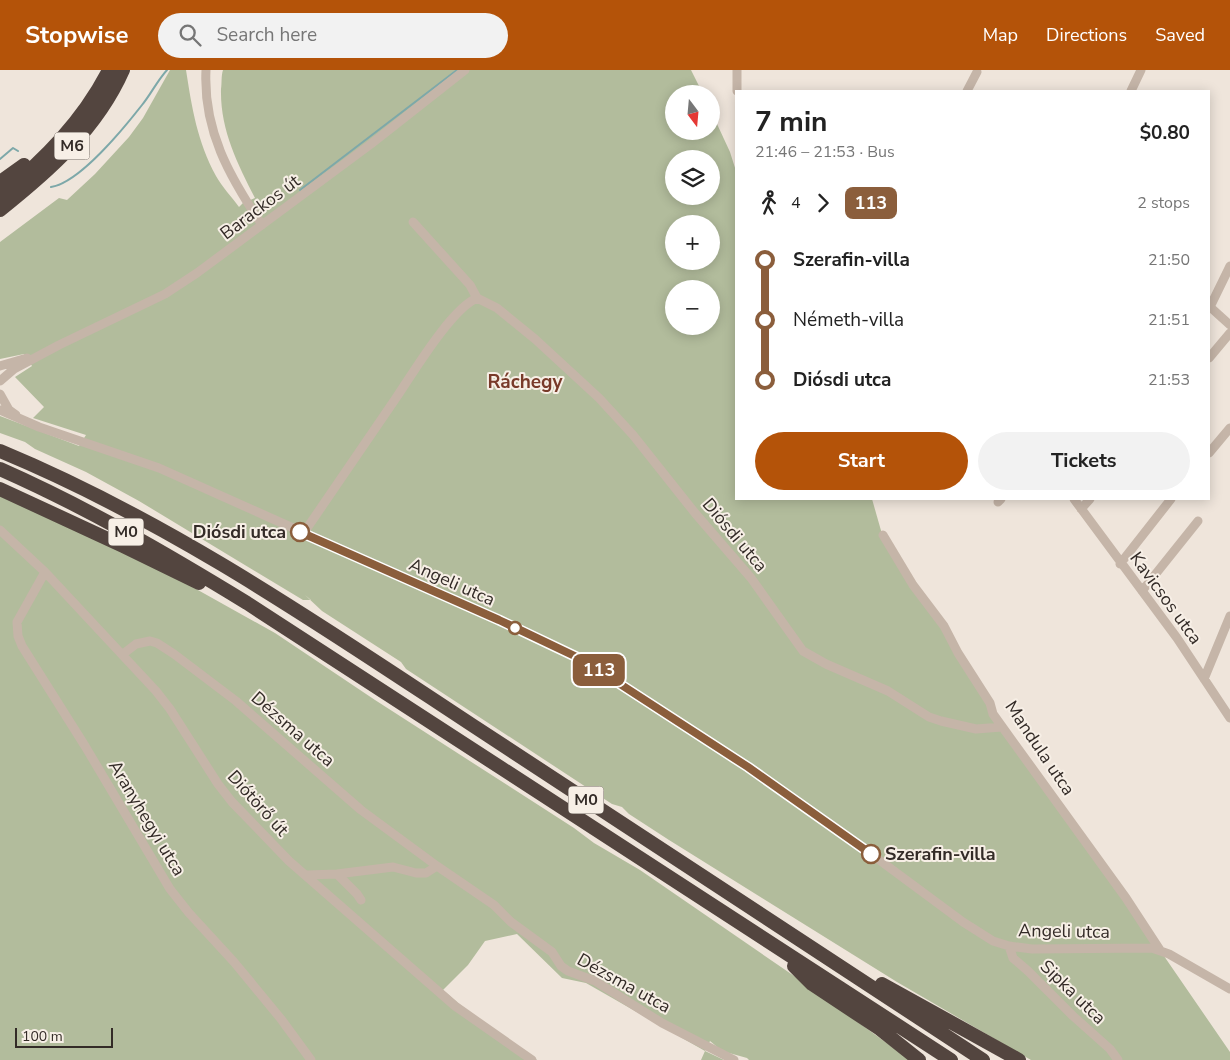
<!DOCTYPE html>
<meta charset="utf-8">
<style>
:root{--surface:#fff;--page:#f2f2f2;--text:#222;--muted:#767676;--accent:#b45309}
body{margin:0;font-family:"Nunito Sans",sans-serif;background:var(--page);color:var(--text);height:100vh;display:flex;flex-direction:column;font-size:19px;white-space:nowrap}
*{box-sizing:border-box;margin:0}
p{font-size:16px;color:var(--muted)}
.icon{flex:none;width:28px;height:28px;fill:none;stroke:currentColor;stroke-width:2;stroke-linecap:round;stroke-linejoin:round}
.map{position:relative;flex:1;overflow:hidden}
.details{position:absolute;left:735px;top:20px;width:475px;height:410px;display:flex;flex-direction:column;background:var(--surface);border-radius:0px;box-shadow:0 2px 12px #0003}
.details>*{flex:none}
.badge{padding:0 10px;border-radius:8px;font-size:18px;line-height:32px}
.needle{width:32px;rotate:164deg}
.tools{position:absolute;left:665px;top:15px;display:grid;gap:10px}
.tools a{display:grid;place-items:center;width:55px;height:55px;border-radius:50%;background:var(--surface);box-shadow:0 2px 12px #0003;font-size:25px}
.scale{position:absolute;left:15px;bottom:12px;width:98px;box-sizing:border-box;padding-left:5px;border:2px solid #332b27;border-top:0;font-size:14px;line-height:18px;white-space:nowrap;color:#332b27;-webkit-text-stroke:4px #f7efe6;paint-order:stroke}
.map>.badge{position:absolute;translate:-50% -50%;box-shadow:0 0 0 2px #fff}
.legs{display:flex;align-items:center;gap:8px;height:55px;padding:0 20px;font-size:16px}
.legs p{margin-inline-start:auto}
.head{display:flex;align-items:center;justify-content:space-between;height:85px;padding:0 20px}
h1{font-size:28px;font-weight:700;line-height:38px}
.action{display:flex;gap:10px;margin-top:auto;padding:10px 20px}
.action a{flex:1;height:58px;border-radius:30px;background:var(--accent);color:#fff;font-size:20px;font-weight:700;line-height:58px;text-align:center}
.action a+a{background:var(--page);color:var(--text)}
ul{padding:0 20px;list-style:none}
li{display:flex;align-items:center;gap:18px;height:60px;font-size:19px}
li i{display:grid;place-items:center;width:8px;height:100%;margin:0 6px;background:currentColor}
li i::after{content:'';width:12px;height:12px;margin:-6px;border:4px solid;border-radius:50%;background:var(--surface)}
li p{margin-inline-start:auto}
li:first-child i{background:linear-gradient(#0000 50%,currentColor 0)}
li:last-child i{background:linear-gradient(currentColor 50%,#0000 0)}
header{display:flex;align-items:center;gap:30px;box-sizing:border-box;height:70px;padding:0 25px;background:var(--accent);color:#fff}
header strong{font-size:24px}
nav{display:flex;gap:28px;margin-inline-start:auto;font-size:18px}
.search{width:350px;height:45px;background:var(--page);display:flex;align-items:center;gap:12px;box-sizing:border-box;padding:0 18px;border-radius:28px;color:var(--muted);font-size:19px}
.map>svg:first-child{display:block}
.green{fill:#b2bc9c;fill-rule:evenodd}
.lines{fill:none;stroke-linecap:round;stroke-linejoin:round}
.stream{stroke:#7da8a9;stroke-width:2}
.minor{stroke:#c5b5a8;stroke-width:9}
.highway{stroke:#53453f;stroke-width:14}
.line-1-casing{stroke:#fff;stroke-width:11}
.line-1{stroke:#8b5e3c;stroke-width:8}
.stop-1-dot{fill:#fff;stroke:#8b5e3c;stroke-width:2.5}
.labels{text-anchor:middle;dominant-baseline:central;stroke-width:4;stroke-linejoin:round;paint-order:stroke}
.shield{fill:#f7efe6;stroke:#6e6660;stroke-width:1}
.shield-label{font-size:16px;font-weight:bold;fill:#332b27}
.street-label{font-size:18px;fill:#332b27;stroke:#f7efe6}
.stop-label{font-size:18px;font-weight:bold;fill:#332b27;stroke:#f7efe6;text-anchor:end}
.neighbourhood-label{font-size:19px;font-weight:bold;fill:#793a29;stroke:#f7efe6}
</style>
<header>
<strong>Stopwise</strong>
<div class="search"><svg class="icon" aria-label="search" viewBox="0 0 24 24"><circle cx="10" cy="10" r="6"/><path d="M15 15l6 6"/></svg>Search here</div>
<nav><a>Map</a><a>Directions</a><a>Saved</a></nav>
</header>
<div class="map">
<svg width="1230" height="990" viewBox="0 0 1230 990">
<rect width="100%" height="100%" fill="#efe5db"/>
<path class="green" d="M170,0H186C192,38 197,71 216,106C222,117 232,127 239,137L243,133L255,128C237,93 220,59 221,19C222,13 221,6 223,0H691L703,24H674V61H711V41L730,82L736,101V429H872L882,464L990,633L1230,982V990H1031L897,912L669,770L629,744L622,737L612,734L406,599L401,592L322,541L305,525L311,530H303L139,431L86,402L35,379L25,372L0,363V346L79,376L86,365L33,348L44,337L15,307L32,296L24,284L0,289V172L59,128L67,130L95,104L129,67L143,48ZM674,89H711V126H674ZM674,154H711V191H674ZM674,219H711V256H674Z
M0,422L180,510L275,563L375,630L574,758L594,773L640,800L800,910L910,990H749L747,988L722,981L710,971L705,981L724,990H701L705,981L586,913L562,908L517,864L485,871L468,895L443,920L487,958L537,990H0Z"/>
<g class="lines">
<path class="stream" d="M0,89L13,78L18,81
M51,117C79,113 124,58 142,35C151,24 157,11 167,0
M300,120L457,0"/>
<path class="minor" d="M206,0C203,60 229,106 262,155
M737,21V0
M967,21L977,2
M1131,21L1141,0
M413,152L470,215L477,228L497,238L535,269L599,328L633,365L695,443L751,508L803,581L826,594L888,621L929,647L941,651L976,659L1002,657
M1209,236L1230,255
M1210,237L1230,196
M1209,288L1230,263
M0,296L27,288
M0,311L14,299L59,275L165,224L197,203L371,74L465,0
M0,324L9,340L16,345
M0,340L39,357L159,398L499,550L583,590L748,697L836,758L963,852L993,871L1009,876L1032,879L1152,878L1169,884L1230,919
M1209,383L1230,358
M1074,429L1177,568L1230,648
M998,432L1001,429
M1081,439L1090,429
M0,460L45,502L156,621L170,639L218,714L232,732L289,791L455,936L532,990
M303,464C334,418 365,373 396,328C413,303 451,239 477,228
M883,465L913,515L944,556L958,583L990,633L993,644L1126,828L1160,880
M1120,494L1171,429
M45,502L17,552L18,566L22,576L85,676L170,819L189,843L234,892L281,949L311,990
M1142,521L1198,451
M123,584L136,574L150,571L157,573L174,584L236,631L361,740L437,796
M1204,609L1230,546
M337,804L357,824L361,830
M307,805L337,804L393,797L416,803H426L437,796L494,835L511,852L552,882L561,896L568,901L595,911L662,953L734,990
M1009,876L1013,888L1028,901L1073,946L1110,979L1118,990"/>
<path class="highway" d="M0,112L24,95
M0,126C44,90 83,51 109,0
M0,140C49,101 97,59 123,0
M0,381C169,451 320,555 472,655C642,767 812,879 983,990
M0,399C86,437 167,484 247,533L951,990
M0,419L123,476L199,513
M794,896L812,914L880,959L919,990
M882,914L1019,990"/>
</g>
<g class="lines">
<g class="line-1-casing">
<path id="line-1" d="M300,462L499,550L583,590L748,697L871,784"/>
</g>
<use href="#line-1" class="line-1"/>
</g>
<g class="stop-1-dot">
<circle cx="300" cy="462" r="9"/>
<circle cx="515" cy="558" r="6"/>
<circle cx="871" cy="784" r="9"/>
</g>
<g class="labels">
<g class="shield">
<rect x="54.5" y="62.5" width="35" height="27" rx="4"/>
<rect x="108.5" y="448.5" width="35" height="27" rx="4"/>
<rect x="568.5" y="716.5" width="35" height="27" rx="4"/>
</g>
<g class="shield-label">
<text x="72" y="76">M6</text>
<text x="126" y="462">M0</text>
<text x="586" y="730">M0</text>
</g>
<g class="street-label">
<text transform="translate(260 137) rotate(-37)">Barackos út</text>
<text transform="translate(735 465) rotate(50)">Diósdi utca</text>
<text transform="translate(452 512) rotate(24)">Angeli utca</text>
<text transform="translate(1166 528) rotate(54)">Kavicsos utca</text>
<text transform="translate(293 659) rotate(41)">Dézsma utca</text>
<text transform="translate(1040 678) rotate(56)">Mandula utca</text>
<text transform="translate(258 733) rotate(48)">Diótörő út</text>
<text transform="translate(147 748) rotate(59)">Aranyhegyi utca</text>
<text transform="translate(1064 861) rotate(1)">Angeli utca</text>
<text transform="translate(624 913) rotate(29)">Dézsma utca</text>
<text transform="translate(1073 922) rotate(44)">Sipka utca</text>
</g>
<g class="stop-label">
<text x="286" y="462">Diósdi utca</text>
<text x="885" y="784" text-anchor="start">Szerafin-villa</text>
</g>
<g class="neighbourhood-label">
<text x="525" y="312">Ráchegy</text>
</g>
</g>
</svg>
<div class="tools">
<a><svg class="needle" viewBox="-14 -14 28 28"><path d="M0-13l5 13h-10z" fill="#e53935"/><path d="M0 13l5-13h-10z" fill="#767676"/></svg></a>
<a><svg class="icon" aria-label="layers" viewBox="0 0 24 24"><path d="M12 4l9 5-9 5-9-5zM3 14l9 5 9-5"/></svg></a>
<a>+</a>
<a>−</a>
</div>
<div class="scale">100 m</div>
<b class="badge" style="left:599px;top:600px;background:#8b5e3c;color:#fff">113</b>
<section class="details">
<div class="head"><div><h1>7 min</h1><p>21:46 – 21:53 · Bus</p></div><b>$0.80</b></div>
<div class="legs"><svg class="icon" aria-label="walk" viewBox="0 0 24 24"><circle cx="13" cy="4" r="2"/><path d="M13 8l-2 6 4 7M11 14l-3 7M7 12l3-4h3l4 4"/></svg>4<svg class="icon" aria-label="forward" viewBox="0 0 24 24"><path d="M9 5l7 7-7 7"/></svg><b class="badge" style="background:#8b5e3c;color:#fff">113</b><p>2 stops</p></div>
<ul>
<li><i style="color:#8b5e3c"></i><b>Szerafin-villa</b><p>21:50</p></li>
<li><i style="color:#8b5e3c"></i><span>Németh-villa</span><p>21:51</p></li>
<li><i style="color:#8b5e3c"></i><b>Diósdi utca</b><p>21:53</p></li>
</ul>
<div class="action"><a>Start</a><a>Tickets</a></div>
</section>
</div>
